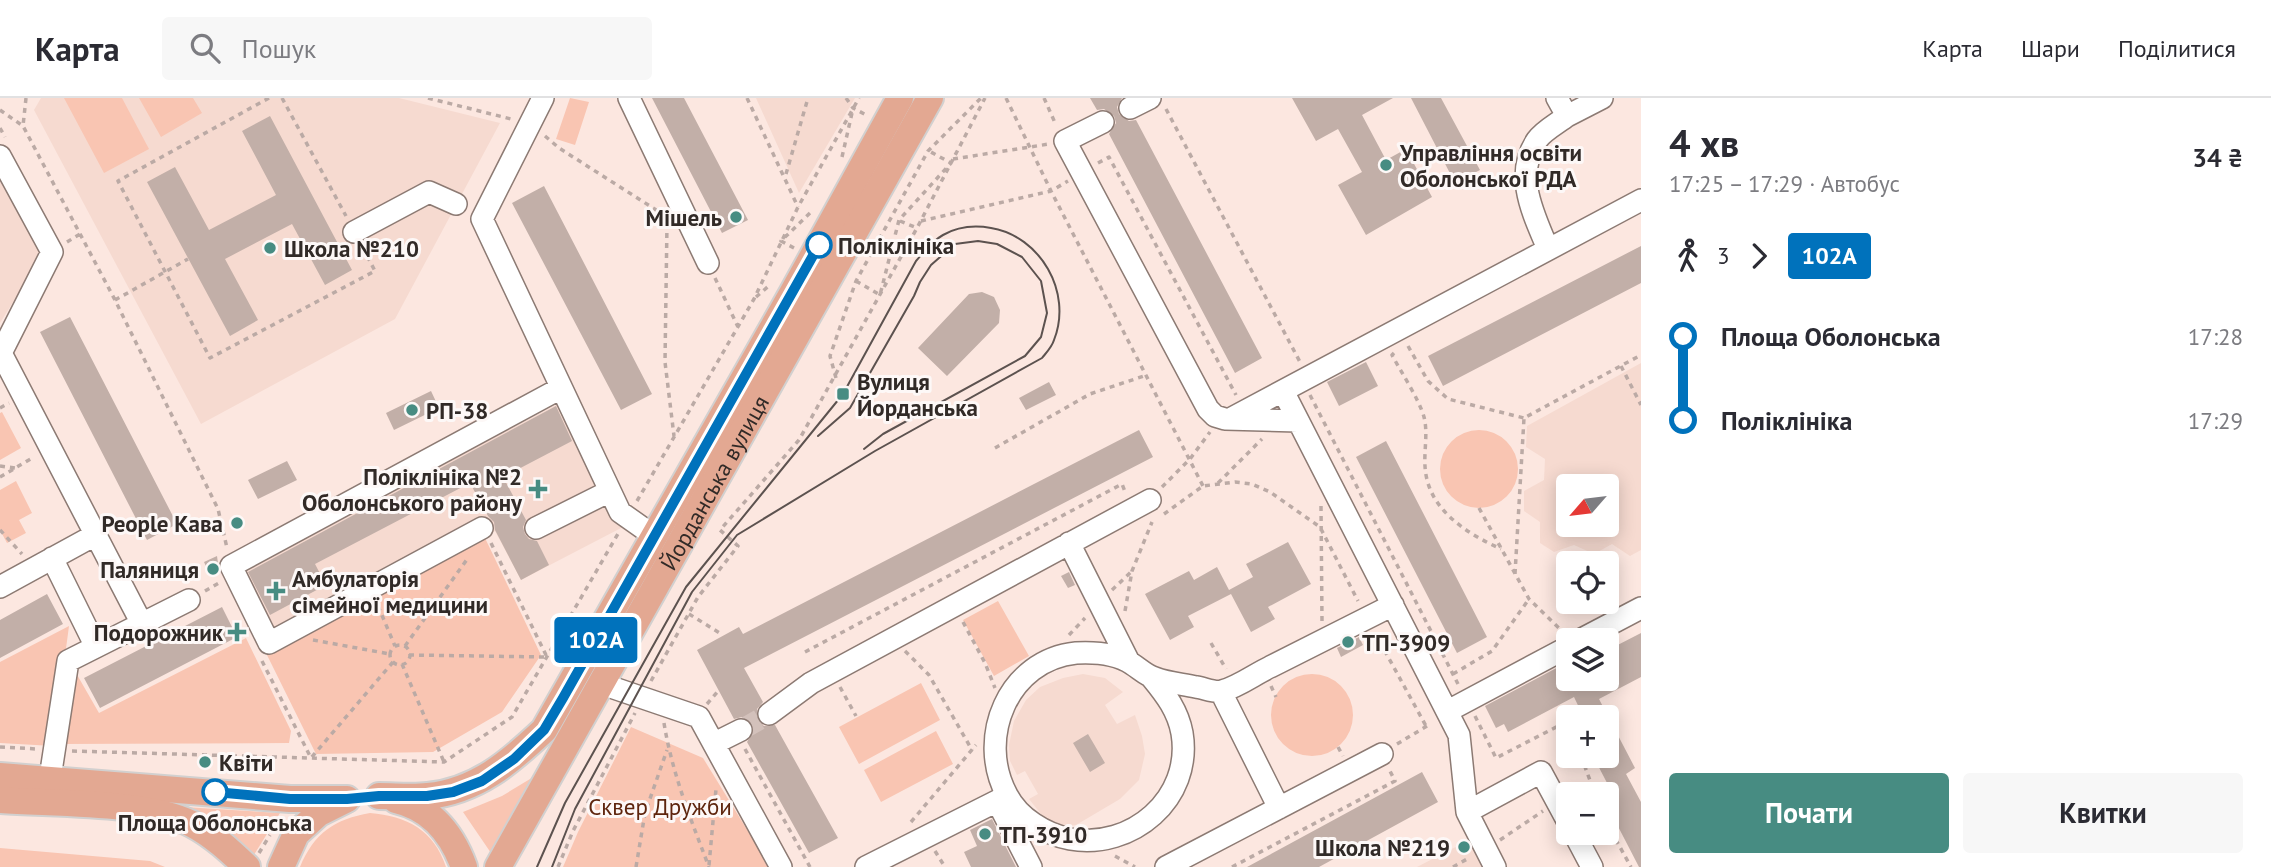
<!DOCTYPE html>
<html lang="uk">
<meta charset="utf-8">
<style>
:root{--surface:#fff;--page:#f7f7f7;--text:#2b2b33;--muted:#7c7c81;--line:#e1e1e2;--accent:#478c82}
body{margin:0;font-family:"PT Sans",sans-serif;background:var(--page);color:var(--text);height:100vh;display:flex;flex-direction:column;font-size:26px;white-space:nowrap}
*{box-sizing:border-box;margin:0}
p{font-size:23px;color:var(--muted)}
.icon{flex:none;width:38px;height:38px;fill:none;stroke:currentColor;stroke-width:2;stroke-linecap:round;stroke-linejoin:round}
.map{position:relative;flex:1;overflow:hidden}
.side{display:flex;flex-direction:column;background:var(--surface);width:630px}
.side>*{flex:none}
.badge{padding:0 14px;border-radius:5px;font-size:24px;line-height:46px}
.needle{width:46px;rotate:242deg}
.controls{position:absolute;left:1556px;top:376px;display:grid;gap:14px}
.controls a{display:grid;place-items:center;width:63px;height:63px;border-radius:7px;background:var(--surface);box-shadow:0 4px 18px #0003;font-size:35px}
.map>.badge{position:absolute;translate:-50% -50%;box-shadow:0 0 0 4px #fff}
.legs{display:flex;align-items:center;gap:10px;height:77px;padding:0 28px;font-size:23px}
.legs p{margin-inline-start:auto}
.overview{display:flex;align-items:center;justify-content:space-between;height:119px;padding:0 28px}
h1{font-size:38px;font-weight:800;line-height:52px}
.primary-button{display:flex;gap:14px;margin-top:auto;padding:14px 28px}
.primary-button a{flex:1;height:80px;border-radius:7px;background:var(--accent);color:#fff;font-size:28px;font-weight:800;line-height:80px;text-align:center}
.primary-button a+a{background:var(--page);color:var(--text)}
ul{padding:0 28px;list-style:none}
li{display:flex;align-items:center;gap:24px;height:84px;font-size:26px}
li i{display:grid;place-items:center;width:10px;height:100%;margin:0 9px;background:currentColor}
li i::after{content:'';width:18px;height:18px;margin:-9px;border:5px solid;border-radius:50%;background:var(--surface)}
li p{margin-inline-start:auto}
li:first-child i{background:linear-gradient(#0000 50%,currentColor 0)}
li:last-child i{background:linear-gradient(currentColor 50%,#0000 0)}
header{display:flex;align-items:center;gap:42px;box-sizing:border-box;height:98px;padding:0 35px;background:var(--surface);border-bottom:2px solid var(--line)}
header strong{font-size:33px}
nav{display:flex;gap:38px;margin-inline-start:auto;font-size:24px}
.search{width:490px;height:63px;background:var(--page);display:flex;align-items:center;gap:18px;box-sizing:border-box;padding:0 24px;border-radius:7px;color:var(--muted);font-size:26px}
main{display:flex;flex:1;min-height:0}
.map>svg:first-child{display:block}
.built{fill:#f6dad0;fill-rule:evenodd}
.green{fill:#f9c5b2}
.building{fill:#c2afa8}
.lines{fill:none;stroke-linecap:round;stroke-linejoin:round}
.minor-tunnel{stroke:#d3c1bb;stroke-width:21;stroke-dasharray:21 10;stroke-linecap:butt}
.minor-casing{stroke:#8c7a73;stroke-width:24}
.major-casing{stroke:#d2d0cf;stroke-width:30}
.path{stroke:#bbaaa5;stroke-width:3.5;stroke-dasharray:5 5;stroke-linecap:butt}
.minor{stroke:#fff;stroke-width:21}
.major{stroke:#e3a892;stroke-width:26}
.tram{stroke:#5c524f;stroke-width:2}
.line-1-casing{stroke:#fff;stroke-width:16}
.line-1{stroke:#0072bc;stroke-width:10}
.poi-dot{fill:#478c82;stroke:#fdf8f7;stroke-width:2.5}
.stop-1-dot{fill:#fff;stroke:#0072bc;stroke-width:3.5}
.labels{text-anchor:middle;dominant-baseline:central;stroke-width:6;stroke-linejoin:round;paint-order:stroke}
.poi-label{font-size:23px;font-weight:bold;fill:#312a27;stroke:#fdf8f7;text-anchor:start}
.stop-label{font-size:23px;font-weight:bold;fill:#312a27;stroke:#fdf8f7;text-anchor:start}
.street-label{font-size:23px;fill:#312a27;stroke:#fdf8f7}
.park-label{font-size:23px;fill:#5e250d;stroke:#fdf8f7}
</style>
<header>
<strong>Карта</strong>
<div class="search"><svg class="icon" aria-label="search" viewBox="0 0 24 24"><circle cx="10" cy="10" r="6"/><path d="M15 15l6 6"/></svg>Пошук</div>
<nav><a>Карта</a><a>Шари</a><a>Поділитися</a></nav>
</header>
<main>
<div class="map">
<svg width="1641" height="769" viewBox="0 0 1641 769">
<rect width="100%" height="100%" fill="#fce7e0"/>
<path class="built" d="M41,0H399L500,25L395,221L201,326L34,12Z
M756,0H855L799,95Z
M0,77L43,156L0,225Z
M1641,265V452L1630,458L1612,446L1594,456L1574,447L1554,454L1540,445V424L1524,413V393L1544,382L1545,361L1526,349L1527,328ZM1606,388V427H1568V388Z
M558,306L623,429L521,482L495,433L282,545L243,471Z
M1083,576L1105,580L1123,594L1105,607L1117,626L1135,617L1142,638L1145,656L1139,682L1120,701L1076,727L1061,729L1045,721L1029,701L1038,696L1025,673L1017,677L1010,663L1009,647L1014,623L1026,602L1040,589L1063,580Z
M1469,742L1483,769H1417Z"/>
<path class="green" d="M64,0H122L149,51L104,75Z
M139,0H193L202,15L161,39Z
M570,0L589,4L575,47L556,41Z
M2,314L21,350L0,362V315Z
M1440 371a39 39 0 1 1 78 0a39 39 0 1 1-78 0Z
M16,383L32,415L19,422L26,435L7,445L0,432V392Z
M485,440L541,557L502,614L433,654L316,656L267,557Z
M998,503L1029,558L994,578L963,522Z
M69,528L53,648L0,645V564Z
M246,540L291,633L289,645L59,646L72,568L99,615Z
M1271 617a41 41 0 1 1 82 0a41 41 0 1 1-82 0Z
M921,585L940,622L859,666L839,629Z
M631,629L703,660L770,769H563L578,734Z
M936,633L953,666L881,704L864,672Z
M535,678L491,755L463,714L502,698Z
M184,709L280,715L252,760Z
M370,715C407,718 434,732 446,769H300C314,735 335,721 370,715Z
M0,750L150,763L165,769H0Z"/>
<path class="building" d="M652,0H684L748,122L722,135Z
M1090,0H1122L1117,9L1119,16L1129,23L1136,22L1262,260L1235,275L1109,36L1116,25L1114,18L1104,11L1097,12Z
M1292,0H1393L1362,17L1386,62L1406,51L1432,99L1366,137L1338,87L1362,74L1338,31L1316,43Z
M1411,0H1441L1480,72L1455,85Z
M270,18L352,172L325,187L292,126L225,161L258,222L230,238L147,84L175,69L209,132L276,97L242,33Z
M544,88L652,296L621,312L512,105Z
M1641,148V185L1443,288L1428,258Z
M982,194L994,199L1000,212L999,225L947,278L918,250L969,196Z
M70,219L177,426L147,442L40,234Z
M1366,264L1378,288L1339,308L1327,284Z
M1049,284L1056,297L1026,312L1019,300Z
M431,293L439,310L394,332L386,315Z
M556,308L572,343L503,379L526,422L523,429L525,436L529,441L537,443L549,467L521,482L495,432L494,424L488,418L470,385L315,466L326,487L270,517L248,474Z
M1139,332L1153,359L744,570L763,604L757,611L758,623L764,628L775,627L838,740L809,755L747,644L754,633L752,626L742,619L734,621L697,552L739,529L743,536Z
M1386,343L1487,539L1457,555L1356,359Z
M287,363L297,382L258,401L248,382Z
M1288,444L1311,486L1268,509L1275,521L1251,534L1231,496L1188,518L1194,529L1170,542L1145,496L1189,473L1194,482L1217,469L1229,492L1253,479L1246,466Z
M217,458L219,473L210,477L204,464Z
M1069,474L1075,487L1068,490L1061,478Z
M47,496L63,526L0,560V522Z
M222,509L237,539L100,610L84,580Z
M1641,535V579L1599,601L1635,670L1626,676L1641,704V769H1639L1609,711L1618,706L1593,658H1606V620H1584L1574,599L1508,634L1504,626L1496,630L1485,608L1564,566L1568,573V581H1606V553Z
M1359,539L1363,547L1341,559L1337,550Z
M1088,636L1105,665L1090,674L1073,645Z
M1422,674L1438,704L1319,769H1247Z
M992,721L1016,769H971L964,754L977,748L970,732Z"/>
<g class="lines">
<path class="minor-tunnel" d="M741,632L769,616"/>
<g class="minor-casing">
<path id="minor" d="M543,0L482,121L620,414L654,438
M629,0L708,165
M1557,0L1567,18L1602,0
M1130,10L1150,0
M1103,24L1065,43L1208,311L1215,318L1225,321L1298,323
M0,58L52,154L1,255L142,526
M354,134L429,94L456,106
M1548,151C1534,117 1513,78 1537,42C1543,33 1558,25 1567,18
M1283,293L1459,637L1467,714L1495,769
M1230,321L1641,102
M482,430L269,545L231,468L561,290
M536,430L610,393
M1069,445L1129,564
M52,460L96,549
M0,489L95,437
M1580,542L1641,510
M1152,580C1166,597 1178,613 1182,635C1193,701 1131,752 1070,741C1045,736 1019,720 1007,697C976,640 1008,562 1076,555C1094,554 1117,556 1132,566C1140,571 1147,578 1155,580C1168,585 1183,586 1196,589C1204,590 1215,595 1222,593C1238,589 1255,576 1270,569C1311,548 1352,528 1393,507
M602,586L699,619L781,769
M1221,594L1279,710
M1448,613L1568,549
M769,616L811,585L1150,402
M715,645L741,632
M50,680L68,563L189,502
M997,703L1031,769
M1467,714L1541,674L1568,724
M1574,735L1592,769
M866,769L1007,698
M1166,769L1382,656"/>
</g>
<g class="major-casing">
<g id="major">
<path d="M0,678L290,701H347"/>
<path d="M379,698C395,698 412,700 428,698C477,693 510,664 544,632L793,194L900,0"/>
<path d="M0,702C53,706 146,703 192,726C213,737 230,753 247,769"/>
<path d="M396,702C432,710 452,736 464,769"/>
<path d="M281,769L296,736L319,715L345,702"/>
<path id="s1" d="M498,769L930,0"/>
</g>
</g>
<path class="path" d="M26,0L23,28L115,202L218,411L227,450
M269,0L118,83L210,260L375,173L363,150
M282,0L346,118
M428,0L511,21
M747,0L798,109
M846,0L853,10L868,18
M1006,0L1051,93L1203,388
M1044,0L1056,27
M1166,11L1300,264
M0,12L23,28
M0,30L5,39
M545,38L559,50L664,117
M842,59L852,15
M953,61L1049,46
M1098,65L1109,59L1236,297
M786,76L808,0
M900,123L917,130
M921,123L1051,93L1068,83
M667,125L665,264L674,338
M67,144L80,136
M794,150L781,143L810,115
M715,180L738,229
M856,183L880,197L899,122L951,65L929,53
M756,199L771,186
M115,202L188,161
M1408,248L1428,283L1448,301L1524,320
M1394,255L1392,257C1401,274 1419,301 1424,319C1428,334 1424,353 1425,368C1427,411 1466,435 1501,451
M1621,268L1641,307
M836,280L830,258L856,183L928,53L981,0
M1310,297L1458,586
M0,310L9,305
M995,350L1090,296L1144,278
M0,368L15,370
M0,379L34,359
M1218,385L1262,341
M1162,389L1190,361L1210,334
M637,403L754,201L798,109L859,0
M1321,408L1322,523
M1479,410L1529,501L1561,532
M1164,416L1203,388L1235,384L1252,386L1270,394L1320,429L1358,503
M0,432L22,456
M1515,476L1524,320L1641,257
M1112,492L1132,473
M205,493L219,485
M378,508L395,548
M1125,513L1132,473L1152,424
M689,516L723,537
M963,524L985,565L995,590
M1375,535L1426,628
M1069,537L1085,520
M313,542L390,556
M1211,545L1226,571
M390 557a10 10 0 1 1 20 0a10 10 0 1 1-20 0Z
M405,548L468,460
M905,553L929,577L972,652
M805,554L1122,386L1126,396
M409,557L547,559L491,445
M262,563L311,660L393,564
M402,566L444,664
M1453,576L1492,553L1529,501
M651,583L698,499L738,448L720,432L799,342L917,130L985,0
M1271,588L1276,599
M840,589L856,618
M707,606L719,592
M1475,618L1496,660L1568,623
M664,625C672,675 691,722 709,769
M1397,646L1427,628
M0,649L37,651
M1338,649L1343,658
M745,651L810,769
M72,653L444,664L512,619L619,434
M1581,658L1595,696
M911,724L976,647
M1606,724L1631,769
M1500,742L1543,713
M935,753L945,769
M259,755L270,737
M1115,758L1135,769
M709,767L716,691
M558,769L573,733L635,615
M636,769L645,715L667,652
M1232,769L1395,683L1389,671
M1453,769L1469,760"/>
<use href="#minor" class="minor"/>
<use href="#major" class="major"/>
<path class="tram" d="M818,338L850,310L914,198L920,184L931,167L955,146L978,143L997,146L1022,159L1041,183L1047,215L1041,239L1025,258L883,336L864,351
M537,769L565,705L686,489L843,296L916,163C925,153 932,143 943,137C959,128 974,127 991,130C1040,138 1073,194 1054,242C1052,249 1046,255 1042,260L875,353L737,437L692,494L575,711L552,769"/>
</g>
<g class="lines">
<g class="line-1-casing">
<path id="line-1" d="M215,694L290,701H347L379,698H427L453,694L482,683L514,661L544,632L563,600L819,147"/>
</g>
<use href="#line-1" class="line-1"/>
</g>
<g class="poi-dot">
<circle cx="1386" cy="67" r="7"/>
<circle cx="736" cy="119" r="7"/>
<circle cx="270" cy="150" r="7"/>
<rect x="836" y="289" width="14" height="14" rx="3.5"/>
<circle cx="412" cy="312" r="7"/>
<path d="M534.5 380.5h7v7h7v7h-7v7h-7v-7h-7v-7h7z"/>
<circle cx="237" cy="425" r="7"/>
<circle cx="213" cy="471" r="7"/>
<path d="M272.5 482.5h7v7h7v7h-7v7h-7v-7h-7v-7h7z"/>
<path d="M233.5 523.5h7v7h7v7h-7v7h-7v-7h-7v-7h7z"/>
<circle cx="1348" cy="544" r="7"/>
<circle cx="205" cy="664" r="7"/>
<circle cx="985" cy="736" r="7"/>
<circle cx="1464" cy="749" r="7"/>
</g>
<g class="stop-1-dot">
<circle cx="819" cy="147" r="12"/>
<circle cx="215" cy="694" r="12"/>
</g>
<g class="labels">
<g class="poi-label">
<text x="1400" y="54">Управління освіти<tspan x="1400" dy="26">Оболонської РДА</tspan></text>
<text x="722" y="119" text-anchor="end">Мішель</text>
<text x="284" y="150">Школа №210</text>
<text x="857" y="283">Вулиця<tspan x="857" dy="26">Йорданська</tspan></text>
<text x="426" y="312">РП-38</text>
<text x="522" y="378" text-anchor="end">Поліклініка №2<tspan x="522" dy="26">Оболонського району</tspan></text>
<text x="223" y="425" text-anchor="end">People Кава</text>
<text x="199" y="471" text-anchor="end">Паляниця</text>
<text x="292" y="480">Амбулаторія<tspan x="292" dy="26">сімейної медицини</tspan></text>
<text x="223" y="534" text-anchor="end">Подорожник</text>
<text x="1362" y="544">ТП-3909</text>
<text x="219" y="664">Квіти</text>
<text x="999" y="736">ТП-3910</text>
<text x="1450" y="749" text-anchor="end">Школа №219</text>
</g>
<g class="stop-label">
<text x="838" y="147">Поліклініка</text>
<text x="215" y="724" text-anchor="middle">Площа Оболонська</text>
</g>
<g class="street-label">
<text stroke="none"><textPath href="#s1" startOffset="441">Йорданська вулиця</textPath></text>
</g>
<g class="park-label">
<text x="660" y="708">Сквер Дружби</text>
</g>
</g>
</svg>
<div class="controls">
<a><svg class="needle" viewBox="-14 -14 28 28"><path d="M0-13l5 13h-10z" fill="#e53935"/><path d="M0 13l5-13h-10z" fill="#7c7c81"/></svg></a>
<a><svg class="icon" aria-label="locate" viewBox="0 0 24 24"><circle cx="12" cy="12" r="6"/><path d="M12 2v4M12 18v4M2 12h4M18 12h4"/></svg></a>
<a><svg class="icon" aria-label="layers" viewBox="0 0 24 24"><path d="M12 4l9 5-9 5-9-5zM3 14l9 5 9-5"/></svg></a>
<a>+</a>
<a>−</a>
</div>
<b class="badge" style="left:596px;top:542px;background:#0072bc;color:#fff">102А</b>
</div>
<section class="side">
<div class="overview"><div><h1>4 хв</h1><p>17:25 – 17:29 · Автобус</p></div><b>34 ₴</b></div>
<div class="legs"><svg class="icon" aria-label="walk" viewBox="0 0 24 24"><circle cx="13" cy="4" r="2"/><path d="M13 8l-2 6 4 7M11 14l-3 7M7 12l3-4h3l4 4"/></svg>3<svg class="icon" aria-label="forward" viewBox="0 0 24 24"><path d="M9 5l7 7-7 7"/></svg><b class="badge" style="background:#0072bc;color:#fff">102А</b></div>
<ul>
<li><i style="color:#0072bc"></i><b>Площа Оболонська</b><p>17:28</p></li>
<li><i style="color:#0072bc"></i><b>Поліклініка</b><p>17:29</p></li>
</ul>
<div class="primary-button"><a>Почати</a><a>Квитки</a></div>
</section>
</main>
